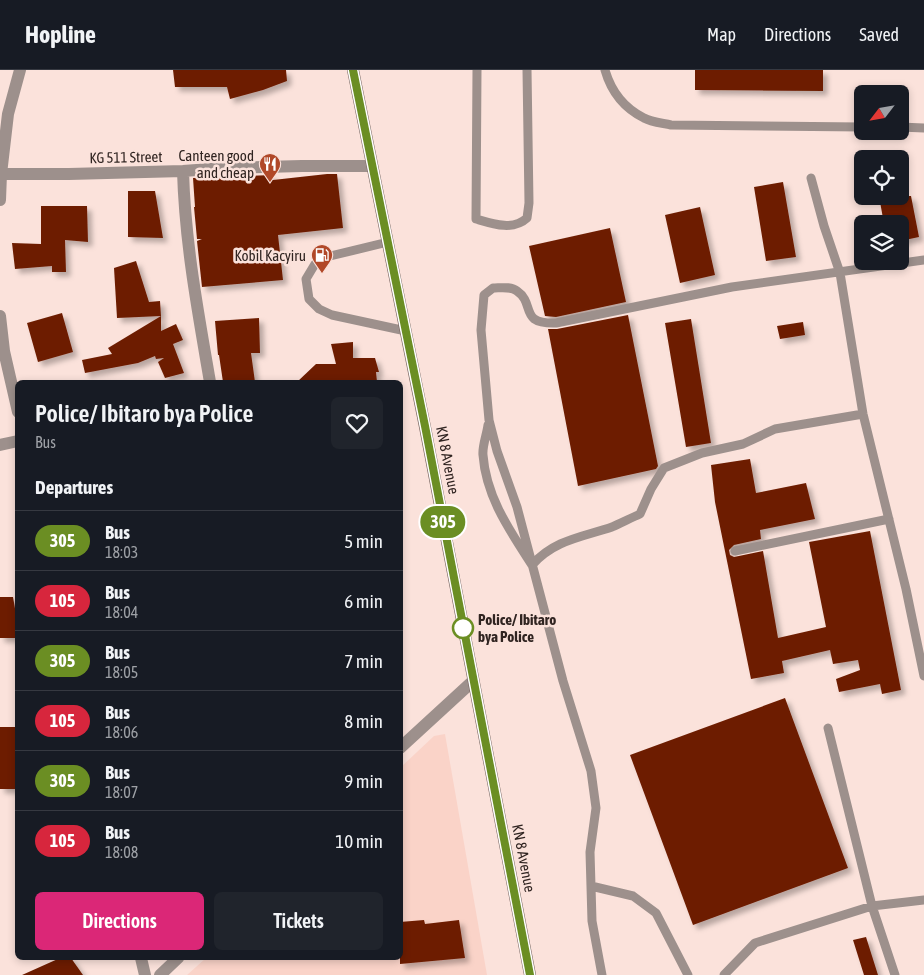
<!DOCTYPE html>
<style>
:root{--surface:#171b24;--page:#20242c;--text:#f1f3f6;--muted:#9ea1a6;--line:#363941;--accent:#db2777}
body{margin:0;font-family:"Asap Condensed",sans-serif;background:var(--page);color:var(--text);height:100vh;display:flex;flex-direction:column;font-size:19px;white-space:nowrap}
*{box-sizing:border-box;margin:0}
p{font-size:16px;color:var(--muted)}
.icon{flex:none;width:28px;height:28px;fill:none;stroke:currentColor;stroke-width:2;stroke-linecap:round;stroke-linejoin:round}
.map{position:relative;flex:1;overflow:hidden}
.sheet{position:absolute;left:15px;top:310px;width:388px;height:580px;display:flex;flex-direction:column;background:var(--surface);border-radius:8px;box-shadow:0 2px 8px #0003}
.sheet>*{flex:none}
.badge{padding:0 10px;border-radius:16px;font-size:18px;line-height:32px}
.needle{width:32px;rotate:239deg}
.buttons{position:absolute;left:854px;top:15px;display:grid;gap:10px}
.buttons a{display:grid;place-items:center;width:55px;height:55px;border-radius:8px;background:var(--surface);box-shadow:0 2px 8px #0003;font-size:25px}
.map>.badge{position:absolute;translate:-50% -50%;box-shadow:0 0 0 2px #fff}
h2{padding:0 20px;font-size:19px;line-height:45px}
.round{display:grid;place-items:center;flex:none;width:52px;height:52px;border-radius:8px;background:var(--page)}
.summary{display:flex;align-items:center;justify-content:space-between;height:85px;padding:0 20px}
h1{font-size:24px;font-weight:600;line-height:38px}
.cta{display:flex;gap:10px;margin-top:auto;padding:10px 20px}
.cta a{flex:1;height:58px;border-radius:8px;background:var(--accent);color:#fff;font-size:20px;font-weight:600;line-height:58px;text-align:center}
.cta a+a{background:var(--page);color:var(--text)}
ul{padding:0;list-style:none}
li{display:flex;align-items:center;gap:15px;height:60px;padding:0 20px;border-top:1px solid var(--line)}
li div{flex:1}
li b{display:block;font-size:19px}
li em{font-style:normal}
li .badge{min-width:55px;font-weight:700;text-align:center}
header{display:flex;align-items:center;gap:30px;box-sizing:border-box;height:70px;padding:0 25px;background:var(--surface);border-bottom:1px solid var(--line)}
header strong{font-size:24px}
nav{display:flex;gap:28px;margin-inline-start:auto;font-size:18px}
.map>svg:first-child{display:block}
.built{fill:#fad3c8}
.building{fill:#6d1d00;filter:url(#shadow)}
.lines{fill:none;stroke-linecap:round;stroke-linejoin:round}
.lane{stroke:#9d908c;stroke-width:9}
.street{stroke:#9d908c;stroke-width:12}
.secondary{stroke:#786660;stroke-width:12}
.line-casing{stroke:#fff;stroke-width:11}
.line{stroke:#6b8e23;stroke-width:8}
.stop-dot{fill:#fff;stroke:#6b8e23;stroke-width:2.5}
.labels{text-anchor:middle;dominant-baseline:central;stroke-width:5;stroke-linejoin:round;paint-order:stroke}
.poi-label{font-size:15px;fill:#302421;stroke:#fbe2db;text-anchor:end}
.street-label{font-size:15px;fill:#302421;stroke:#fbe2db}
.stop-label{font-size:15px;font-weight:bold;fill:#302421;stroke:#fbe2db;text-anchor:start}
</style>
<header>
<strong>Hopline</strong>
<nav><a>Map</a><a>Directions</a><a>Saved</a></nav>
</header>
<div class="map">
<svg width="924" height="905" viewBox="0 0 924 905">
<defs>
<filter id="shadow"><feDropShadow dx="4.5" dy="4.5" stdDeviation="2.5" flood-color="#0004"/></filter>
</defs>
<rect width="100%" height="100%" fill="#fbe2db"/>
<path class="built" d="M445,664L487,905H187L206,888H400V698L434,666Z"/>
<path class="building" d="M173,0H286L287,11L263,20L230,29L227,17H175Z
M695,0H823V21L695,20Z
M327,104H337L343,158L278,165L283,210L202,217L197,171L202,169H197L194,137H195L193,108L272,105L273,110Z
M783,112L796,187L766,191L754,117Z
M128,121H155L163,168L128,167Z
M879,126H911L919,167L900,171V154H884Z
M41,136H87L88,172L65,170L66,202H52V196L15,199L12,173L41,174Z
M700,137L715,205L680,213L665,145Z
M610,158L626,232L556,247L545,246L529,176Z
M136,191L149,232L160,231L161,246L117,248L114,198Z
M62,243L73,282L38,292L27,253Z
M628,245L658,396L656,399L578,416L548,259H557Z
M161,246V261L176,254L183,270L173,274L184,303L165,308L158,292L164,288L156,289L155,286L138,293L85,303L82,290L112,284L108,278Z
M259,248L260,283H251L255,312H223L219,285H218L215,251Z
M691,249L711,373L686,377L665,253Z
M803,252L805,265L780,269L777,256Z
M353,272V288H375L379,302H376L377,312H297L316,294H336L331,274Z
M750,389L756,423L806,413L815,449L760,460L761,469L734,475L729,480L730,485L734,487L763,481L778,568L826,557L809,472L870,461L901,620L882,624L880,614L839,622L836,609L860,600L858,590L833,594L830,580L782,591L784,603L751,609L715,432L711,395Z
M0,527H13L18,556V568H0Z
M785,628L848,798L693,855L630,685Z
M0,657H18V719H0Z
M424,850L425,854L459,850L465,888L400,894V852Z
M866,867L878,905H864L853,870Z
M60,888H71L83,905H22Z"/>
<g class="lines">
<path class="lane" d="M477,0L476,149C493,154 513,161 527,148L529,133L527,0
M605,0C611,21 624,38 644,48C651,52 662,53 671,55L862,57
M900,57L924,58
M811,108L824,156L840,203L863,344L906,519L924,606
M388,172L326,187L315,194L306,209L309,229L319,239L332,245L406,261
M488,355C487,364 482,376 483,385C486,427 510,461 532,495C554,470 582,467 612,457C621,453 631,448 640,444L651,419L664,398L702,383L743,374L775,359L863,344
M735,481L889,449
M828,658L872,836L895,905
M591,816L633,826L656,843L688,905
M602,905L592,851L590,782L596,738L591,701L563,611L517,437L497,381L489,350L481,260L484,225L493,218C500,218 511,216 517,221C536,234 518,254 556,253L732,217L924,190
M724,905L755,873L872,836L924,830"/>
<path class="street" d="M183,101C185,173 198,242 210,312
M1,104H69L183,101L224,98L302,96H372
M0,130L1,104L8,44L20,0
M0,246L4,281L18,342
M0,375L18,371
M400,678L473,611
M141,888L145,905
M160,905L178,888"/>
<path class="secondary" d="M353,0L425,357L530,905"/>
</g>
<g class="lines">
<g class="line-casing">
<path id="line" d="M353,0L425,356L530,905"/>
</g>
<use href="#line" class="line"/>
</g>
<defs>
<g id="restaurant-pin" transform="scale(1.125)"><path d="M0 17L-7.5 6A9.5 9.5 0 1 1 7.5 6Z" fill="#b14828" stroke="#fbe2db"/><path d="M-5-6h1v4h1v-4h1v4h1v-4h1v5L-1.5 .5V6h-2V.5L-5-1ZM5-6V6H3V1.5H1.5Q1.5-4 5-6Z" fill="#fff"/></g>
<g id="fuel-pin" transform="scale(1.125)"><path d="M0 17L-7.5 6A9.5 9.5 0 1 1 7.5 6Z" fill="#b14828" stroke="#fbe2db"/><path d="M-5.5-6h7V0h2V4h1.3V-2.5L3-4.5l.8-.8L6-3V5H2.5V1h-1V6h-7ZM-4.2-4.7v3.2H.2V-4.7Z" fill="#fff"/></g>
</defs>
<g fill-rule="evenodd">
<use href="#restaurant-pin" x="270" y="94"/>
<use href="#fuel-pin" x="322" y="185"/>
</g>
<circle class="stop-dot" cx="463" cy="558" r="10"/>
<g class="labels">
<g class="poi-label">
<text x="254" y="85">Canteen good<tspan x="254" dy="17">and cheap</tspan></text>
<text x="306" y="185">Kobil Kacyiru</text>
</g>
<g class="street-label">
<text transform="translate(126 87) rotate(-1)">KG 511 Street</text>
<text transform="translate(448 390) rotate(79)">KN 8 Avenue</text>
<text transform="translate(524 788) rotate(79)">KN 8 Avenue</text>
</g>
<g class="stop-label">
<text x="478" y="549">Police/ Ibitaro<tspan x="478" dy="17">bya Police</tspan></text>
</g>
</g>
</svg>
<div class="buttons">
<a><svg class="needle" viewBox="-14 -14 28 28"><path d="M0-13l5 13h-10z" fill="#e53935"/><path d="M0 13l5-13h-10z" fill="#9ea1a6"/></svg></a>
<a><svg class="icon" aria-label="locate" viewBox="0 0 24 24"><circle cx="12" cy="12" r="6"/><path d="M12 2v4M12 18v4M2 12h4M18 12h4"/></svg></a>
<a><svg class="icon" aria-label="layers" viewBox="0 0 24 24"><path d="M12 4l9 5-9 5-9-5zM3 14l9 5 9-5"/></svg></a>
</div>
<b class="badge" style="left:443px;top:452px;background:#6b8e23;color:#fff">305</b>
<section class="sheet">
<div class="summary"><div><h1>Police/ Ibitaro bya Police</h1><p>Bus</p></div><a class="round"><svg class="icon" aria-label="heart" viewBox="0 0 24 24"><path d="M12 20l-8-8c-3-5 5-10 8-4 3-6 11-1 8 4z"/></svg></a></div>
<h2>Departures</h2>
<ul>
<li><span class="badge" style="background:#6b8e23;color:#fff">305</span><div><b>Bus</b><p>18:03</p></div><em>5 min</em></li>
<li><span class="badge" style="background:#d7263d;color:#fff">105</span><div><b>Bus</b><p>18:04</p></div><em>6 min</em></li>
<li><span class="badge" style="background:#6b8e23;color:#fff">305</span><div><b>Bus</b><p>18:05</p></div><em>7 min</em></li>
<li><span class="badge" style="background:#d7263d;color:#fff">105</span><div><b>Bus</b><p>18:06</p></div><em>8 min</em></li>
<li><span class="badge" style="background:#6b8e23;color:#fff">305</span><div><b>Bus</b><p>18:07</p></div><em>9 min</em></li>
<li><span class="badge" style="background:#d7263d;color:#fff">105</span><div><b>Bus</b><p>18:08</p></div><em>10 min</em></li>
</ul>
<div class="cta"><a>Directions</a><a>Tickets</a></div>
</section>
</div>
